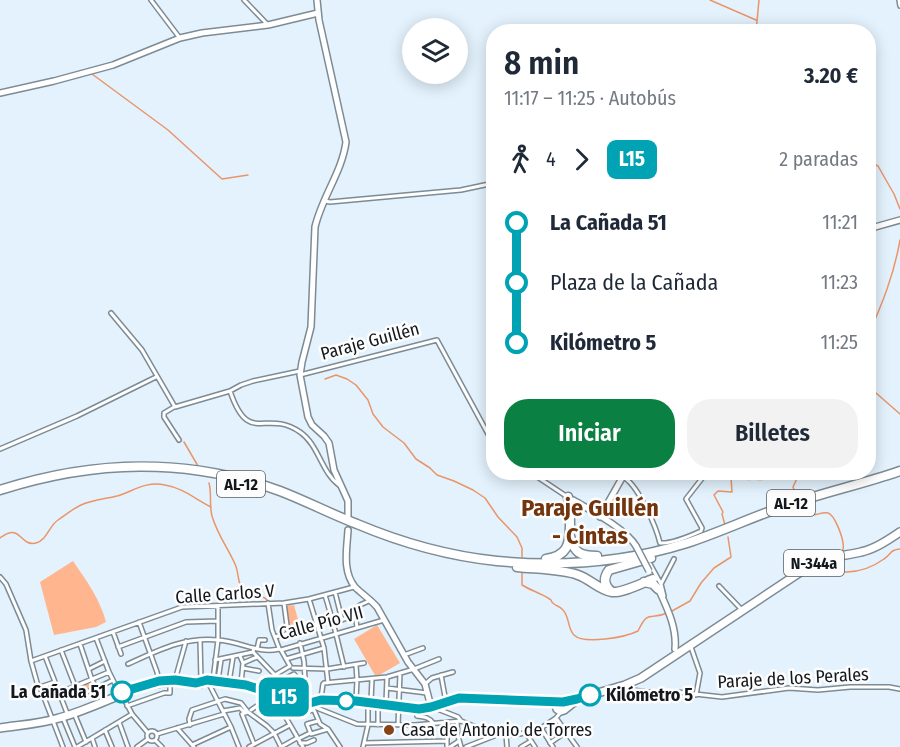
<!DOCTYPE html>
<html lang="es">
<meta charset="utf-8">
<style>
:root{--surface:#fff;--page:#f2f2f3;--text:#1f2937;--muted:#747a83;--accent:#0b8043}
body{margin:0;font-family:"Fira Sans Condensed",sans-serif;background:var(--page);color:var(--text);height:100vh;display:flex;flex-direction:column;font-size:22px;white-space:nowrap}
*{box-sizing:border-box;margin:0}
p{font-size:20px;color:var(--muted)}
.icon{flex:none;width:33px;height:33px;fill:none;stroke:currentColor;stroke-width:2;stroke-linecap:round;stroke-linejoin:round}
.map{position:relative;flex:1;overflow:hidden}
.side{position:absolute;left:486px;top:24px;width:390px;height:456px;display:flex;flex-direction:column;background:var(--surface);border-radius:24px;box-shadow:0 3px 15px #0003}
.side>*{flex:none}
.badge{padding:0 12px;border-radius:9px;font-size:21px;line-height:39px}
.controls{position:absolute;left:402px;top:18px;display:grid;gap:12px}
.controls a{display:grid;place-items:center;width:66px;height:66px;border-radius:50%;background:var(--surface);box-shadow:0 3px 15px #0003;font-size:30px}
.map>.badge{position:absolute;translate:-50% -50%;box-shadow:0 0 0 3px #fff}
.legs{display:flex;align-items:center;gap:9px;height:66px;padding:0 18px;font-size:20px}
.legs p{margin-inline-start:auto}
.summary{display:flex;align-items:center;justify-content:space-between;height:102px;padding:0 18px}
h1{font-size:33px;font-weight:600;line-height:45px}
.button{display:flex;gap:12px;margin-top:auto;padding:12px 18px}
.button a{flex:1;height:69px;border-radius:24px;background:var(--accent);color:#fff;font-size:24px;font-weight:600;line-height:69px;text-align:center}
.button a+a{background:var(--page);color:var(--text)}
ul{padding:0 18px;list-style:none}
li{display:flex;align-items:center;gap:21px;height:60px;font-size:22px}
li i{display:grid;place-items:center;width:9px;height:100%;margin:0 8px;background:currentColor}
li i::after{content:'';width:15px;height:15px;margin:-8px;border:4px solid;border-radius:50%;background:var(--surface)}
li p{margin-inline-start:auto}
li:first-child i{background:linear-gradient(#0000 50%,currentColor 0)}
li:last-child i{background:linear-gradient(currentColor 50%,#0000 0)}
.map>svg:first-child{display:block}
.green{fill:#ffb58e}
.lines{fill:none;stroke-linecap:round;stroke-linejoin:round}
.stream{stroke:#ea9568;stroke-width:1.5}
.street-casing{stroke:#7d8b94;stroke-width:6}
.secondary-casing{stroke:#7d8b94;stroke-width:8}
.primary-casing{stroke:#7d8b94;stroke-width:10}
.highway-casing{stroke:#7d8b94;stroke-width:11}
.street{stroke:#fff;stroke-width:3}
.secondary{stroke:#fff;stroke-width:5}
.primary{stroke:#fff;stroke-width:7}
.highway{stroke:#fff;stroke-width:8}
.secondary-bridge-casing{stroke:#7d8b94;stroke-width:8;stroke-linecap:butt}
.secondary-bridge{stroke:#fff;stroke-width:5}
.line-1-casing{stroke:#fff;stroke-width:14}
.line-1{stroke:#00a3b4;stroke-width:9}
.stop-1-dot{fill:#fff;stroke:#00a3b4;stroke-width:3}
.poi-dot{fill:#864218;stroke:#fdfdfd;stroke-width:2}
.labels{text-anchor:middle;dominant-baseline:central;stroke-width:5;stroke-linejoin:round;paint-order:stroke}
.shield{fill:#fdfdfd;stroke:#595d60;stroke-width:1.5}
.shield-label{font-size:16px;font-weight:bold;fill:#13181c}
.street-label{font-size:18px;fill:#13181c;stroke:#fdfdfd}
.stop-label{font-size:18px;font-weight:bold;fill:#13181c;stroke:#fdfdfd;text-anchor:end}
.poi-label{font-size:18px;fill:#13181c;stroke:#fdfdfd;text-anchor:start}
.district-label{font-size:24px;font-weight:bold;fill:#73350d;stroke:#fdfdfd}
</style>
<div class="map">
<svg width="900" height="747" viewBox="0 0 900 747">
<rect width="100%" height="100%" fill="#e3f2fd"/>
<path class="green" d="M73,561C86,580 100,599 106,622L96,627L54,635L40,582Z
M294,605L300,627L289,630L286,606Z
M377,625L400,663L376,677L354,639Z
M92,680L97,688L73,697L70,688Z"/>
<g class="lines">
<path class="stream" d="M710,0L756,20
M756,32L759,0
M92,74L168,130L222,179L248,175
M868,161L878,166L894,194L900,209
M868,336C882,304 894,275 900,240
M325,379L336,375L347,379L356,385L368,400L373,414L383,427L404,443L416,459L430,468L437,475L454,481L473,490L485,498L498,517L517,537L522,548V557
M868,386L900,414
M184,442L198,466
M741,472L745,479C748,480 751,479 753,479C764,480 763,481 770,472
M800,472L793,487L795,493L802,495
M209,483C212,494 209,505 212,516C218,536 227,546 235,564C239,572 237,582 243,591C250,601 261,592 267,600
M806,508C813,521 818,511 828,513C835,515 842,536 843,543C844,548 843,549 842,553
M725,525L722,514L723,512L714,495L718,491L732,492L731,478L733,472
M0,538C22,522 19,547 36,543C47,540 49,526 58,520C64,516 74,508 81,505C92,500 105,499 117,496C134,491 145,481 165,485C183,488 195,499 211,507
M839,560L836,568L837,571C854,574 870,569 884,559C892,554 889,550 900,549
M522,573V585C530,590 540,593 548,598C555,602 548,599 554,604C557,606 560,607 562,609C570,616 567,628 574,635C584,645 626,637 638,631C649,608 650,621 667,613
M672,611L690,601L701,583L714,568L731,557L728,537"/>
<g class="street-casing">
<path id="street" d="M151,0L179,37
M244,0L267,24
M899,0L900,6
M325,201L330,202L461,190L494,183
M111,313L142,350L175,407L230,391L241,385L253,381L300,371
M300,375L437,340L494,445
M230,391C249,447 265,408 300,432C319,445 321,472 339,485
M174,407L164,413V417L179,440
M0,449L77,416L156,377
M530,472L566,496
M855,472L856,474
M622,478H625C639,488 656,526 660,543C672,544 690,536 701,531L702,528L686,499L707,472
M650,564L661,584
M0,577L6,584L26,630L31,661L38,686L40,687L63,747
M719,586L741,609
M335,592L342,620
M325,595L333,622L344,667
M664,596L661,584L674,559
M309,599L324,648L328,683
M268,603L272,630L279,648
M284,603L288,633
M139,622L157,672L159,681
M333,622L355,616
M357,628L355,612L360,605L371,600
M113,632L121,654
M275,637L318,625
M96,638L109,672L120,694
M200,640L201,680
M80,644L92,680L103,701
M118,647L186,622L218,621
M691,647L700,673L696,695
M254,648L253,652L275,675L290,666L281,650
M257,649L259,640H265
M61,650L75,686
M404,655L423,648
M45,656L67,713
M240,656L243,663L241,684
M286,659L324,648
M215,660L253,652
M31,661L182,607L284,603L309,599L354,587
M243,663L257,657
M128,664C159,650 183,637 218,640C239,641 258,654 279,649L281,650L384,620
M243,668L259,671
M293,668L327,669L364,663
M89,669L105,661
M277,674L281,681L294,674L298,679H305L304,661L300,643
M441,675L446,702
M175,680L186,641
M213,680L218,640V606
M218,680L221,660
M229,682L233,657
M209,684L231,727L239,747
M425,684L432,678L453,672
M40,687L55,682
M387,688L427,693
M620,688L646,692H677L722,697L789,688L818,690L850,687H889L900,689
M70,689L73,697L97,688L113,680
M59,693L109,672
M122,695L132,714L148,733
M321,698L323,684L324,683L387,677L414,669L439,659
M356,700L357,680L356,665
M371,701L372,679
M311,703L320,724L328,729L340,747
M386,703L387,677
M314,704L317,708L357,724L415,725L461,721L491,733L506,735L520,734L541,728L556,718L560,713
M127,706L164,693H170V683
M439,707L440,710L458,717L461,721
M251,710L263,702L276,707L282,711L303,747
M223,711L240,708L243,711H247
M248,712L242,714L254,744
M74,713L86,742
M285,716C294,712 304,712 314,710
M417,716C424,717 429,717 433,723
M63,718L75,747
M556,718L577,747
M318,721L307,724L311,734L328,729
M119,722L128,747
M447,722V747
M457,722L458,736L461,747
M190,725L189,719L192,710L225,699L241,703L248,712L267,726L274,733L281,747
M378,725V706
M398,725L400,673
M177,728L194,747
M541,728L553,747
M105,730L112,747
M147 736a5 5 0 1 1 10 0a5 5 0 1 1-10 0Z
M526,733L535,747
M157,734L224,714
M506,735L507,747
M92,738L95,747
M298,739L310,733
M155,740L162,747
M300,743H307L314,740
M364,743L447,741
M550,743L566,732
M192,745L231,727
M77,747L132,714
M137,747L148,739
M249,747L290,725
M281,747L297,738
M363,747L368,725V704
M450,747L459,741
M466,747L499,734
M521,747L531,741"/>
</g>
<g class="secondary-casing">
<path id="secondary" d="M317,0L319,20L346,142C342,172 322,197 315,227L311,327L302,362L300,375L308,417L312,425L324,436L329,443L334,470L348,501V516
M0,93L54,81L113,65L180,38L202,33L268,25L318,13
M868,229L900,220
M573,500C590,510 626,529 636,546
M600,517L622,478L618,472
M348,530C347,549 342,571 355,587C362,594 370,599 377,607L408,662L425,684L431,707
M658,588C667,608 677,627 675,649"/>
</g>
<g class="primary-casing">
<path id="primary" d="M196,683L207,680L246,685L306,704L321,700L356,701L419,709L435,706L459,698L567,702L625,685L641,678L814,563C829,556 845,556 861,552C875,549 888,540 900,532
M552,702L556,705L557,709L561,711L564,710L574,702
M0,728C20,725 40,724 59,718C102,707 155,671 200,684"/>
</g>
<g class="highway-casing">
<path id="highway" d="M0,490C94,460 186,457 280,491C306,501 331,514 357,524C402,543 449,556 497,561C560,567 626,562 687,543C721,532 754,516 788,505C825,492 863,484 900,471
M570,536C574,553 580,556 597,556
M546,559C567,556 570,545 570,525C570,515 570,506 568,497
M517,567C535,569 562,569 578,575C590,579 599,590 612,592C623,593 642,583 653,579
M644,582L653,584L658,589
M611,591C604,585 603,578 609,570L651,558"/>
</g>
<use href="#street" class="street"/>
<use href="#secondary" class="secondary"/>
<use href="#primary" class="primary"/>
<use href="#highway" class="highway"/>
<g class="secondary-bridge-casing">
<path id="secondary-bridge" d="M636,546L649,571"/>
</g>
<use href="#secondary-bridge" class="secondary-bridge"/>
</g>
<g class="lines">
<g class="line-1-casing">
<path id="line-1" d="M122,692L159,681L175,680L196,683L207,680L246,685L306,704L321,700L356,701L419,709L431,707L459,698L563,702L577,699L590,695"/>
</g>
<use href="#line-1" class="line-1"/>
</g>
<g class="stop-1-dot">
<circle cx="122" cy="692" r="10"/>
<circle cx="590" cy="695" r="10"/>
<circle cx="346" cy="701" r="8"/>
</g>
<circle class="poi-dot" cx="389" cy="730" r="6"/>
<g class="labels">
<g class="shield">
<rect x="217" y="471" width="48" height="26" rx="4.5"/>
<rect x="767" y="490" width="48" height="26" rx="4.5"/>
<rect x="784" y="550" width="60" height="26" rx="4.5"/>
</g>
<g class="shield-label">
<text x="241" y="484">AL-12</text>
<text x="791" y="503">AL-12</text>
<text x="814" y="563">N-344a</text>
</g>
<g class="street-label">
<text transform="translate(370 341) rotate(-15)">Paraje Guillén</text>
<text transform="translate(225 594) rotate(-4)">Calle Carlos V</text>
<text transform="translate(321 623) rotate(-15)">Calle Pío VII</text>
<text transform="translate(793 678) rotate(-3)">Paraje de los Perales</text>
</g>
<g class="stop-label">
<text x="106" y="692">La Cañada 51</text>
<text x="606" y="695" text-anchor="start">Kilómetro 5</text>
</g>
<g class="poi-label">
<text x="401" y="730">Casa de Antonio de Torres</text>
</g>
<g class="district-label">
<text x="590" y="508">Paraje Guillén<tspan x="590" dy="28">- Cintas</tspan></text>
</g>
</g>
</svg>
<div class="controls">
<a><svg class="icon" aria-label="layers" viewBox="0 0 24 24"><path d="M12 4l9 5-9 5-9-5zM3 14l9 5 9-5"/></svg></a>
</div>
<b class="badge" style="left:284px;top:697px;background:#00a3b4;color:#fff">L15</b>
<section class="side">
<div class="summary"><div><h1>8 min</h1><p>11:17 – 11:25 · Autobús</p></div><b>3.20 €</b></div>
<div class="legs"><svg class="icon" aria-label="walk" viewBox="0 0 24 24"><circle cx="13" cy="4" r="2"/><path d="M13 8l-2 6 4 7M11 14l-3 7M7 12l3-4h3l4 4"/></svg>4<svg class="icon" aria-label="forward" viewBox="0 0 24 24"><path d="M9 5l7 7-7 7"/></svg><b class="badge" style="background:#00a3b4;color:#fff">L15</b><p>2 paradas</p></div>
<ul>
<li><i style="color:#00a3b4"></i><b>La Cañada 51</b><p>11:21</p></li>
<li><i style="color:#00a3b4"></i><span>Plaza de la Cañada</span><p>11:23</p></li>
<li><i style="color:#00a3b4"></i><b>Kilómetro 5</b><p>11:25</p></li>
</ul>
<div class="button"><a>Iniciar</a><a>Billetes</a></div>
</section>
</div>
